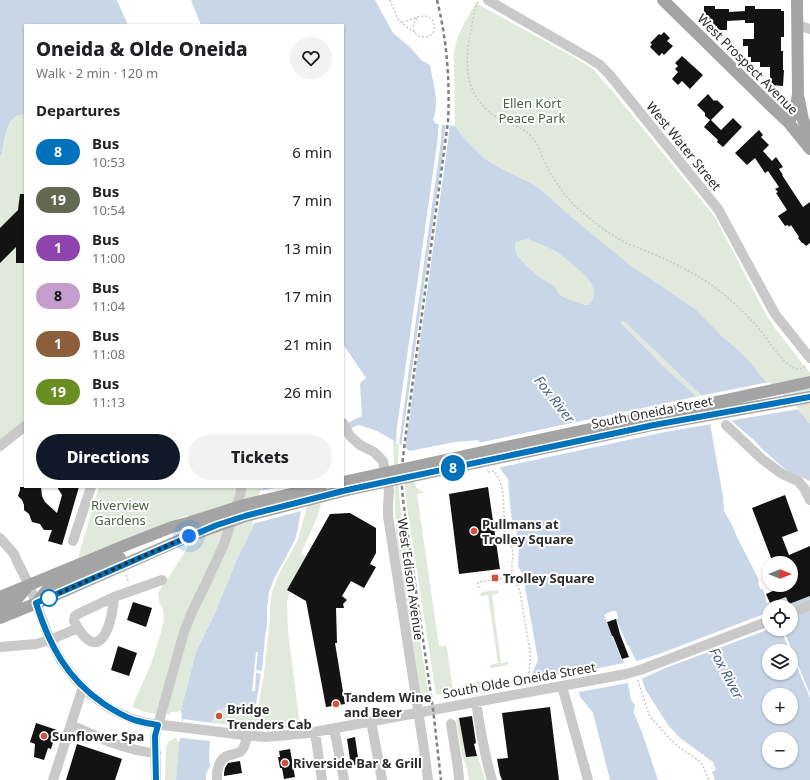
<!DOCTYPE html>
<meta charset="utf-8">
<style>
:root{--surface:#fff;--page:#f2f2f2;--text:#202124;--muted:#757577;--accent:#111827}
body{margin:0;font-family:"Noto Sans",sans-serif;background:var(--page);color:var(--text);height:100vh;display:flex;flex-direction:column;font-size:15px;white-space:nowrap}
*{box-sizing:border-box;margin:0}
p{font-size:13px;color:var(--muted)}
.icon{flex:none;width:22px;height:22px;fill:none;stroke:currentColor;stroke-width:2;stroke-linecap:round;stroke-linejoin:round}
.map{position:relative;flex:1;overflow:hidden}
.panel{position:absolute;left:24px;top:24px;width:320px;height:464px;display:flex;flex-direction:column;background:var(--surface);border-radius:0px;box-shadow:0 1px 3px #0004}
.panel>*{flex:none}
.badge{padding:0 8px;border-radius:13px;font-size:14px;line-height:26px}
.needle{width:26px;rotate:90deg}
.controls{position:absolute;left:762px;top:556px;display:grid;gap:8px}
.controls a{display:grid;place-items:center;width:36px;height:36px;border-radius:50%;background:var(--surface);box-shadow:0 1px 3px #0004;font-size:20px}
.you{position:absolute;width:20px;height:20px;margin:-10px;border:3px solid #fff;border-radius:50%;background:#1a73e8;box-shadow:0 0 0 6px #1a73e833}
.map>.badge{position:absolute;translate:-50% -50%;box-shadow:0 0 0 2px #fff}
h2{padding:0 12px;font-size:15px;line-height:36px}
.round{display:grid;place-items:center;flex:none;width:42px;height:42px;border-radius:21px;background:var(--page)}
.overview{display:flex;align-items:center;justify-content:space-between;height:68px;padding:0 12px}
h1{font-size:19px;font-weight:800;line-height:30px}
.primary-button{display:flex;gap:8px;margin-top:auto;padding:8px 12px}
.primary-button a{flex:1;height:46px;border-radius:24px;background:var(--accent);color:#fff;font-size:16px;font-weight:800;line-height:46px;text-align:center}
.primary-button a+a{background:var(--page);color:var(--text)}
ul{padding:0;list-style:none}
li{display:flex;align-items:center;gap:12px;height:48px;padding:0 12px}
li div{flex:1}
li b{display:block;font-size:15px}
li em{font-style:normal}
li .badge{min-width:44px;font-weight:700;text-align:center}
.map>svg:first-child{display:block}
.green{fill:#e0e9db}
.water{fill:#c9d6e7;fill-rule:evenodd}
.pier{fill:#fff}
.building{fill:#131313}
.lines{fill:none;stroke-linecap:round;stroke-linejoin:round}
.path{stroke:#c9c9c9;stroke-width:1.5;stroke-dasharray:2 2;stroke-linecap:butt}
.minor{stroke:#c9c9c9;stroke-width:10}
.major{stroke:#a4a4a4;stroke-width:12}
.rail{stroke:#818181;stroke-width:2.5;stroke-dasharray:4 3;stroke-linecap:butt}
.major-bridge{stroke:#a4a4a4;stroke-width:12}
.line-casing{stroke:#fff;stroke-width:9}
.line{stroke:#0072bc;stroke-width:6}
.walk{stroke:#2c2c2c;stroke-width:4;stroke-dasharray:0 7.2}
.poi-dot{fill:#d25140;stroke:#fff;stroke-width:1.5}
.stop-dot{fill:#fff;stroke:#0072bc;stroke-width:2}
.labels{text-anchor:middle;dominant-baseline:central;stroke-width:4;stroke-linejoin:round;paint-order:stroke}
.street-label{font-size:13px;fill:#2c2c2c;stroke:#fff}
.park-label{font-size:13px;fill:#49633f;stroke:#fff}
.poi-label{font-size:13px;font-weight:bold;fill:#2c2c2c;stroke:#fff;text-anchor:start}
.water-label{font-size:14px;font-style:italic;fill:#435f85;stroke:#fff}
</style>
<div class="map">
<svg width="810" height="780" viewBox="0 0 810 780">
<rect width="100%" height="100%" fill="#fff"/>
<path class="green" d="M476,3L572,56L593,69L613,92L715,217L764,311L774,327L810,373V423L807,421L804,416L767,383L746,357L682,300L634,268L570,217L546,194L533,184L500,168L485,159L464,138L455,126L454,65C452,40 464,24 476,3Z
M21,114H25V426L0,446V157C6,146 3,130 13,120C15,117 18,116 21,114Z
M528,239C537,243 548,247 557,252C562,256 567,260 572,264C584,274 603,288 589,305H585L563,297L558,293L555,286L539,277L525,264L517,255L515,247L516,242Z
M622,321L625,322L702,396L707,406L665,368L621,323Z
M393,440L399,444C395,485 403,527 409,568C416,611 422,654 429,698H421L398,547L396,533Z
M405,476L414,478L416,487L424,493L417,494L439,646H446L447,647L453,692L436,695L407,507L405,487Z
M99,487H238L237,496L158,711L155,714L145,712L132,707L151,664L161,632L164,618L163,609L159,602L158,593L187,549L188,515L125,539L78,558Z
M246,487H263L253,527L238,557L215,613L196,652L181,710L176,712H171L169,715L167,714V708L183,647Z
M306,487H324L320,508L316,520L301,553L306,557L288,590L290,592L287,602L288,631L300,726L281,729H272L213,723V719H214L216,710C230,709 228,702 243,710L268,604Z
M497,590L498,591L499,593L492,595L501,663L508,662L509,663L507,665L492,668L490,667V665L498,663L488,595L481,596L480,594L482,592Z
M509,678L510,679V682L465,691L464,687V684Z
M459,718L466,757L477,756L481,766L485,780H469L466,765L462,755L456,720Z
M175,738H177V741L179,742L176,780H165L166,748L168,742Z"/>
<path class="water" d="M0,0H117L128,25H25V114C6,114 5,140 2,153L0,157Z
M191,0H375L393,33L411,48L421,60L430,65C433,83 440,102 433,120L436,124L455,126L464,138L485,159L500,168L533,184L546,194L571,217L634,268L663,287L696,310L721,335L746,357L767,383L804,416L807,421L810,423V481L787,471L761,448L755,441L702,396L625,322L622,321L621,323L665,368L707,406L723,497L724,511L732,525L738,539L759,580L758,581L760,589H763L767,603L769,602L772,607H769V629H782L784,637L790,651H769V673H791V653L810,698V780H715L712,772L716,770L713,762L679,737L668,725L645,689L636,661L630,648L627,644L616,619L618,618L617,613L616,611H612L604,615L621,658H622L624,663L631,700L635,705L634,708V713L643,735L658,780H610L593,713L580,697L573,672L530,679L538,660L523,575L518,566L519,546L516,535L517,534L515,520H512L510,504L508,479L478,440L455,442L410,451L393,440L377,431L359,425L343,431V425L362,416L360,385L361,382L366,378L343,344V25H201ZM528,239C537,243 548,247 557,252C562,256 567,260 572,264C584,274 603,288 589,305H585L563,297L558,293L555,286L539,277L525,264L517,255L515,247L516,242ZM769,695H791V717H769ZM769,739H791V761H769Z
M263,487H306L304,513L296,540L270,591L262,674L258,704L250,709L243,710L235,706H228L223,709L216,710L214,719H213L211,741H210L209,757L210,766L206,774V780H176L179,742C184,731 182,720 181,710L196,652L215,613L238,557L253,527Z
M810,596V694L786,636L784,629H791V607H774L771,603L786,597L789,604Z"/>
<path class="pier" d="M439,122H442L441,141L408,377L399,445L396,442L397,427L437,144Z
M446,123H450L447,149L405,449L401,447L442,159Z
M769,382L799,409L728,421L699,396Z
M699,396L708,405L712,424L665,432L497,468L478,443Z
M279,487H308L306,509L298,540L279,574L272,592L270,605V617L264,674L259,702L258,706L251,711L244,712L243,710L250,709L256,704L261,674L256,673L255,691H252L256,652H258L256,670L262,671L265,637L267,626V609L269,592L274,579L295,540L298,528L301,511L252,524L260,491Z
M769,612V629L663,669L641,679L634,662L659,654Z
M624,663L628,683L579,692L573,673Z
M183,719L213,723L211,741L181,738Z"/>
<path class="building" d="M704,6H715V9H729V12L745,11V6H755V9H781V11H784V37H781V51H783V70H784L783,86L771,85V83H770V67H760V62H751V57H748V46H743V39H754V23H745V20L727,21V30H717V26H716L707,17H704Z
M664,32L670,38L667,41L673,46L664,55L662,53L659,56L650,47L652,44L650,43L659,34L661,35Z
M682,56L703,75L690,89L682,81L678,85L672,79L678,72L675,69L678,66L675,63Z
M708,94L714,101L715,100L716,101L717,100L724,107L711,120L721,130L733,118L742,127L723,147L717,142L718,140L704,127L710,120L705,116V113L697,105Z
M759,130L763,135L761,137L769,145L763,151L772,161L776,157L783,167L779,169L783,175H782L803,207L810,202V243L806,246L803,243H802L798,238L799,237L791,225L789,227L788,225L785,226L778,216L787,210L776,193L778,192L775,189L779,187L768,171L765,173L755,158L747,165L735,153Z
M20,194H25V263H16V247L0,263V228L18,210Z
M20,487H41L42,496L45,502L57,513L62,495L57,487H79L62,545L48,541L52,530H44L40,524L32,522L29,514L24,510V505L22,500L18,496L20,490Z
M488,487L500,569L459,574L449,494Z
M785,495L798,531L782,537L789,555L810,546V596L789,604L786,597L770,603L766,594L782,587L781,585H791V563H773L752,508Z
M350,513L376,528V553L370,564L376,567L364,588L351,581L342,596L347,600L343,604L344,608H336L337,643H335L345,704L326,707L306,601L287,590L330,514Z
M133,602L152,608L146,627L127,620Z
M616,619L620,634L629,657L622,659L613,636H612L607,622Z
M118,646L137,653L129,676L111,670Z
M550,707L559,780H502L500,775L497,759L508,758L502,713Z
M472,716L476,743L474,744L477,756L466,757L459,718Z
M36,723L57,730L51,749L48,748L44,760L34,757L35,744L30,742Z
M355,737L359,764L351,766L347,739Z
M77,744L122,759L115,780H66Z
M290,749L295,777L284,779L282,768H280L278,757H280L279,751Z
M240,761L242,773L224,776V773L225,768L228,763Z"/>
<g class="lines">
<path class="path" d="M390,0L398,19L408,28L415,32
M478,2L476,5C470,36 458,75 480,102C484,107 488,112 493,115C505,123 521,125 532,137C539,146 542,157 547,167C554,180 563,193 573,204C577,208 582,212 587,216C599,226 611,235 624,242C635,247 647,251 658,256C672,262 687,270 701,278C723,292 743,310 760,330C770,342 780,361 794,368C798,370 802,369 806,366
M402,22C409,21 417,16 423,16C438,15 438,38 424,37C412,37 410,23 419,17
M488,472L494,471C497,475 500,480 501,485C505,500 503,514 505,529C505,537 511,542 512,549C514,555 512,559 512,565C511,575 516,582 520,591L530,652C531,663 528,671 529,682
M126,575L129,583
M479,588L478,582L514,577
M638,680L649,715L668,737L680,748L698,760L702,764L709,780"/>
<path class="minor" d="M488,0L505,10L589,58L600,65L609,74L718,209L775,314L810,358
M797,25L810,29
M343,423L350,436L360,445L374,452L383,461L389,491L388,506V516L424,749L428,780
M726,425L762,459L782,474L798,481L804,488L810,500
M0,446L25,426
M0,538L14,554L17,561L29,585L50,640L62,662L76,680L91,695L111,709L132,719L147,723L244,735L265,737L277,736L309,733L626,674L640,670L769,621
M73,541L91,487
M791,613L810,605
M78,628C102,666 113,618 114,597
M0,647L36,644L50,640L78,628L74,621L75,616L78,614L114,597L162,580
M562,686L588,780
M476,702C480,727 484,755 492,780
M371,721L382,780
M451,724L458,768L459,780
M71,725C98,737 126,751 156,753
M334,728L344,780
M315,732L322,780
M53,780L83,687
M156,780L155,736L158,725L184,632L192,612L208,579L224,544L241,492V487
M217,780C216,772 219,759 227,756C232,754 239,754 242,750C245,747 246,740 247,735"/>
<path class="major" d="M663,0L772,107L789,123L810,149
M799,99L803,120L810,134
M789,123L796,106L798,94L797,0
M0,597L126,545L172,527L191,522
M37,602L47,590L69,579L120,558
M0,608L16,600L27,587
M0,618L37,603L189,536"/>
<path class="rail" d="M437,0C447,40 450,81 448,122L408,417L404,449L401,474L403,500L433,709L441,780"/>
<path class="major-bridge" d="M343,482L810,382
M191,522L244,505L321,487
M189,536L245,516L347,490L653,425L810,397"/>
</g>
<g class="lines">
<g class="line-casing">
<path id="line" d="M156,780L155,736L158,725C150,724 141,722 134,720C123,716 113,710 104,704C67,679 49,645 36,603L165,547L217,525L245,516L347,490L654,425L810,397"/>
</g>
<use href="#line" class="line"/>
<path class="walk" d="M49,598H48L189,536"/>
</g>
<g class="poi-dot">
<circle cx="474" cy="531" r="4"/>
<rect x="491" y="574" width="8" height="8" rx="2"/>
<circle cx="336" cy="704" r="4"/>
<circle cx="219" cy="716" r="4"/>
<circle cx="44" cy="736" r="4"/>
<circle cx="285" cy="763" r="4"/>
</g>
<circle class="stop-dot" cx="49" cy="598" r="8"/>
<g class="labels">
<g class="street-label">
<text transform="translate(748 64) rotate(45)">West Prospect Avenue</text>
<text transform="translate(684 146) rotate(51)">West Water Street</text>
<text transform="translate(652 412) rotate(-11)">South Oneida Street</text>
<text transform="translate(411 579) rotate(82)">West Edison Avenue</text>
<text transform="translate(519 680) rotate(-10)">South Olde Oneida Street</text>
</g>
<g class="park-label">
<text x="532" y="103">Ellen Kort<tspan x="532" dy="15">Peace Park</tspan></text>
<text x="120" y="505">Riverview<tspan x="120" dy="15">Gardens</tspan></text>
</g>
<g class="poi-label">
<text x="482" y="524">Pullmans at<tspan x="482" dy="15">Trolley Square</tspan></text>
<text x="503" y="578">Trolley Square</text>
<text x="344" y="697">Tandem Wine<tspan x="344" dy="15">and Beer</tspan></text>
<text x="227" y="709">Bridge<tspan x="227" dy="15">Trenders Cab</tspan></text>
<text x="52" y="736">Sunflower Spa</text>
<text x="293" y="763">Riverside Bar &amp; Grill</text>
</g>
<g class="water-label">
<text transform="translate(555 399) rotate(52)">Fox River</text>
<text transform="translate(727 673) rotate(62)">Fox River</text>
</g>
</g>
</svg>
<div class="controls">
<a><svg class="needle" viewBox="-14 -14 28 28"><path d="M0-13l5 13h-10z" fill="#e53935"/><path d="M0 13l5-13h-10z" fill="#757577"/></svg></a>
<a><svg class="icon" aria-label="locate" viewBox="0 0 24 24"><circle cx="12" cy="12" r="6"/><path d="M12 2v4M12 18v4M2 12h4M18 12h4"/></svg></a>
<a><svg class="icon" aria-label="layers" viewBox="0 0 24 24"><path d="M12 4l9 5-9 5-9-5zM3 14l9 5 9-5"/></svg></a>
<a>+</a>
<a>−</a>
</div>
<div class="you" style="left:189px;top:536px"></div>
<b class="badge" style="left:453px;top:468px;background:#0072bc;color:#fff">8</b>
<section class="panel">
<div class="overview"><div><h1>Oneida &amp; Olde Oneida</h1><p>Walk · 2 min · 120 m</p></div><a class="round"><svg class="icon" aria-label="heart" viewBox="0 0 24 24"><path d="M12 20l-8-8c-3-5 5-10 8-4 3-6 11-1 8 4z"/></svg></a></div>
<h2>Departures</h2>
<ul>
<li><span class="badge" style="background:#0072bc;color:#fff">8</span><div><b>Bus</b><p>10:53</p></div><em>6 min</em></li>
<li><span class="badge" style="background:#636851;color:#fff">19</span><div><b>Bus</b><p>10:54</p></div><em>7 min</em></li>
<li><span class="badge" style="background:#8e44ad;color:#fff">1</span><div><b>Bus</b><p>11:00</p></div><em>13 min</em></li>
<li><span class="badge" style="background:#c49dcc;color:#111">8</span><div><b>Bus</b><p>11:04</p></div><em>17 min</em></li>
<li><span class="badge" style="background:#8b5e3c;color:#fff">1</span><div><b>Bus</b><p>11:08</p></div><em>21 min</em></li>
<li><span class="badge" style="background:#6b8e23;color:#fff">19</span><div><b>Bus</b><p>11:13</p></div><em>26 min</em></li>
</ul>
<div class="primary-button"><a>Directions</a><a>Tickets</a></div>
</section>
</div>
